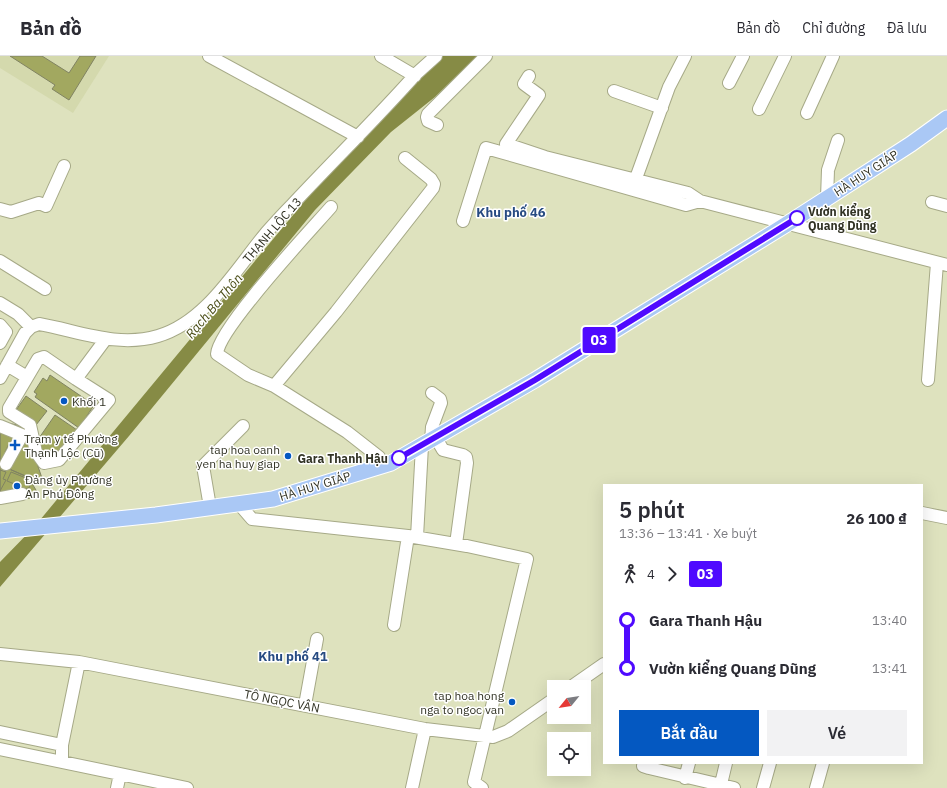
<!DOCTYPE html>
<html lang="vi">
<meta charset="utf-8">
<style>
:root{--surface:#fff;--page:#f2f2f3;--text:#2b2b33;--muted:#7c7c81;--line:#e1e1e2;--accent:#0458c1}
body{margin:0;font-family:"IBM Plex Sans",sans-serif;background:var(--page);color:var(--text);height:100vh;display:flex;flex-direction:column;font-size:15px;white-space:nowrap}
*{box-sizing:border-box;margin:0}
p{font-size:13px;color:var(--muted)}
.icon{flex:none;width:22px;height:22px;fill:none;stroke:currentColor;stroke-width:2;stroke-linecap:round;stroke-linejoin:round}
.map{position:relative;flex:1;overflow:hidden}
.side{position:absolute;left:603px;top:428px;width:320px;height:280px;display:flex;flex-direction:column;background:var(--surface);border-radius:0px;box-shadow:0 4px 16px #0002}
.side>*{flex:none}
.badge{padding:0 8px;border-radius:3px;font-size:14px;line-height:26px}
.needle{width:26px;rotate:240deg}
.buttons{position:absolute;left:547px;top:624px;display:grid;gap:8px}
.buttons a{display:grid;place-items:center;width:44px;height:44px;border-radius:0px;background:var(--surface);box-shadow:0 4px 16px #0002;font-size:20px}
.map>.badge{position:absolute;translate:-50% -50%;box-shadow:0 0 0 2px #fff}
.legs{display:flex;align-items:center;gap:6px;height:44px;padding:0 16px;font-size:13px}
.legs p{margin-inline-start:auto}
.head{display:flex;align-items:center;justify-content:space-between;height:68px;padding:0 16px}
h1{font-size:22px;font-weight:600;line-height:30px}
.primary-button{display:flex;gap:8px;margin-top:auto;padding:8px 16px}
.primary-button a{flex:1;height:46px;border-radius:0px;background:var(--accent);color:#fff;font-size:16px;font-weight:600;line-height:46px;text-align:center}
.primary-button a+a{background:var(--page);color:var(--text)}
ul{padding:0 16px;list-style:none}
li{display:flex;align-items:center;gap:14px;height:48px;font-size:15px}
li i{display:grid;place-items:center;width:6px;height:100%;margin:0 5px;background:currentColor}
li i::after{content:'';width:10px;height:10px;margin:-5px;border:3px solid;border-radius:50%;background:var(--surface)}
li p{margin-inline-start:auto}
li:first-child i{background:linear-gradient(#0000 50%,currentColor 0)}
li:last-child i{background:linear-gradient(currentColor 50%,#0000 0)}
header{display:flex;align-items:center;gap:24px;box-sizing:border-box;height:56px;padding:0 20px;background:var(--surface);border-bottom:1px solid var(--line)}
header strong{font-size:19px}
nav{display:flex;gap:22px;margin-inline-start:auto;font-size:14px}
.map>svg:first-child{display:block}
.built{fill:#d4d9ad}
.water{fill:#868b45}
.building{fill:#a2a860;stroke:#808362}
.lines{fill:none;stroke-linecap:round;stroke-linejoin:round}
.minor-casing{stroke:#a6a987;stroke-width:14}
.major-casing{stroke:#fff;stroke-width:17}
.minor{stroke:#fff;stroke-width:12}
.major{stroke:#aac8f5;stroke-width:15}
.line-1-casing{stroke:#fff;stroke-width:9}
.line-1{stroke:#4f0aff;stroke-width:6}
.stop-1-dot{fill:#fff;stroke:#4f0aff;stroke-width:2}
.poi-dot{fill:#0458c1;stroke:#fff;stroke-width:1.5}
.labels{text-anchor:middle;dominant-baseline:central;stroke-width:3;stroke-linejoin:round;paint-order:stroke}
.street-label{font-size:12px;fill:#323325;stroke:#fff}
.stop-label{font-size:12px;font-weight:bold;fill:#323325;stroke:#fff;text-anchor:start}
.poi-label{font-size:12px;fill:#323325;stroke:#fff;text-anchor:start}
.neighbourhood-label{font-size:13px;font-weight:bold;fill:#274b82;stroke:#fff}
.water-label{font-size:13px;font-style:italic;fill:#494c16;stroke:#fff}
</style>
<header>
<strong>Bản đồ</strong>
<nav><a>Bản đồ</a><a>Chỉ đường</a><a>Đã lưu</a></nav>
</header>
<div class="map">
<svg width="947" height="732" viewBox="0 0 947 732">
<rect width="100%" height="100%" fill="#dee2be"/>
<path class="built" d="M0,0H109L73,57L0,12Z"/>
<path class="water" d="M443,0H477L435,41L391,76L315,154L129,380L0,531V506L35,470L357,82Z"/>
<path class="building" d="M10,0H42L69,17L80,0H96L69,44L52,33L55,29Z
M50,319L94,349L79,372L35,341L37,338L34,336L43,322L47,325Z
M26,340L47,355L36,369L16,354Z
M55,359L77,374L58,400L49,394L47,397L37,390V385Z
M0,366L24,370L43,425L41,427L0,409Z
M0,371L18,381L13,390L9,388L5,396L9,398L4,407L0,405Z
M0,409L28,421L39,439L33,442L0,445Z
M0,414L6,416L3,423L6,424L0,435Z
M11,416L26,422L30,431L24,434L22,431L7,425Z"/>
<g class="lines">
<g class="minor-casing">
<path id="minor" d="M209,0L358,81
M381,0L415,20
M529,20L524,28L539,39L506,88L545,101L688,137L700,145L947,209
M729,27L743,0
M614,35L662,52
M759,53L785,0
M807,57L833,0
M437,69L428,65L427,61L428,58L486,0
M635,125L669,31L685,0
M827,142L828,114L838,84
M932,146L947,150
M331,151C310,175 218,273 217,298L248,319L274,330L347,376L379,401L381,411
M0,153L11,156L39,147L46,150L64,110
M463,165L486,92L686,149L700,145
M0,205L45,233
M0,247L18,258L31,271
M0,269L6,276L0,287
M7,309L27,321
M0,322L25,277L31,271L39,268C79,275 117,292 158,280C206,266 236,213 266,177C274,168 282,159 291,150C332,106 376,63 416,18L436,0
M76,323L109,344L59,404L44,407L36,396L30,369L9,356V352L38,303L44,301L76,323L105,284
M928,324L937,207
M274,330L336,256L433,132L434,128L431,123L405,102
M0,370L22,379L6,408
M436,382L443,394L463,399L466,401L467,407L456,488
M431,385L432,371L441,347L440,343L432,337
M0,442L22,438
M239,448L252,463L408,480L467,490L527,503L474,726L482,732
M210,451L203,410L243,370
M922,457L947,462
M417,481L422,390
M394,569L408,480
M0,598L79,606L425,673L493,681L508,675L554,643
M571,631L604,608
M305,649L317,583
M0,676L62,689
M0,693L187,732
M62,706V689L79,606
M644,707L643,710L649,712L734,732
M685,722L689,707
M721,728L726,707
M117,732L120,718
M412,732L425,673
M763,732L770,707
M816,732L823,707"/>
</g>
<g class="major-casing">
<path id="major" d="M0,475L156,459L273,443L391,407L535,324L622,270L787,168L911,88L947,62"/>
</g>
<use href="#minor" class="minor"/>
<use href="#major" class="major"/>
</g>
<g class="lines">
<g class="line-1-casing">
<path id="line-1" d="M399,402L535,324L797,162"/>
</g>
<use href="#line-1" class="line-1"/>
</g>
<g class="stop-1-dot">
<circle cx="797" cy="162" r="7"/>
<circle cx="399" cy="402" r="7"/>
</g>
<g class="poi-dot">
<circle cx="64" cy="345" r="4"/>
<path d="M13 383h4v4h4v4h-4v4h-4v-4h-4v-4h4z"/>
<circle cx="288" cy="400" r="4"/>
<circle cx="17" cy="430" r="4"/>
<circle cx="512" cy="646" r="4"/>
</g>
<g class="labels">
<g class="street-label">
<text transform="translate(866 117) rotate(-33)">HÀ HUY GIÁP</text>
<text transform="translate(272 174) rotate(-49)">THẠNH LỘC 13</text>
<text transform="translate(315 430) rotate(-17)">HÀ HUY GIÁP</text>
<text transform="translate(282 645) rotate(11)">TÔ NGỌC VÂN</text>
</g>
<g class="stop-label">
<text x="808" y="155">Vườn kiểng<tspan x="808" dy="14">Quang Dũng</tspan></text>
<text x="388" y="402" text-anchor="end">Gara Thanh Hậu</text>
</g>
<g class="poi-label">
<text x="72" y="345">Khối 1</text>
<text x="24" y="382">Trạm y tế Phường<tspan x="24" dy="14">Thạnh Lộc (Cũ)</tspan></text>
<text x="280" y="393" text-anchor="end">tap hoa oanh<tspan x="280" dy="14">yen ha huy giap</tspan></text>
<text x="25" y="423">Đảng ủy Phường<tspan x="25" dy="14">An Phú Đông</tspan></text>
<text x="504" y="639" text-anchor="end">tap hoa hong<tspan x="504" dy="14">nga to ngoc van</tspan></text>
</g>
<g class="neighbourhood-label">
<text x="511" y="156">Khu phố 46</text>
<text x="293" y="600">Khu phố 41</text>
</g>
<g class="water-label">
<text transform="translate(214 250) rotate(-50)">Rạch Ba Thôn</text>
</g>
</g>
</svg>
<div class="buttons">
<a><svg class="needle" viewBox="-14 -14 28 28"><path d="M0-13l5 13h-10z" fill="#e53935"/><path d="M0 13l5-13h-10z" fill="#7c7c81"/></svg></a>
<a><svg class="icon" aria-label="locate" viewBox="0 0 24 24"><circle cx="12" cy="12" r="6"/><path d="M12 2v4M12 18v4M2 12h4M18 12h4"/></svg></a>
</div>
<b class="badge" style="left:599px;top:284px;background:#4f0aff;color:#fff">03</b>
<section class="side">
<div class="head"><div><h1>5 phút</h1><p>13:36 – 13:41 · Xe buýt</p></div><b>26 100 ₫</b></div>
<div class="legs"><svg class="icon" aria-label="walk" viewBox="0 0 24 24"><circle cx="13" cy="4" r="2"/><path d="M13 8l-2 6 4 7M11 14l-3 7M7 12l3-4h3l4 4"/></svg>4<svg class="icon" aria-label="forward" viewBox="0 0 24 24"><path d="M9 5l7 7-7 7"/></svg><b class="badge" style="background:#4f0aff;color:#fff">03</b></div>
<ul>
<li><i style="color:#4f0aff"></i><b>Gara Thanh Hậu</b><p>13:40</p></li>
<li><i style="color:#4f0aff"></i><b>Vườn kiểng Quang Dũng</b><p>13:41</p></li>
</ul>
<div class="primary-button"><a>Bắt đầu</a><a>Vé</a></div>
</section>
</div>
